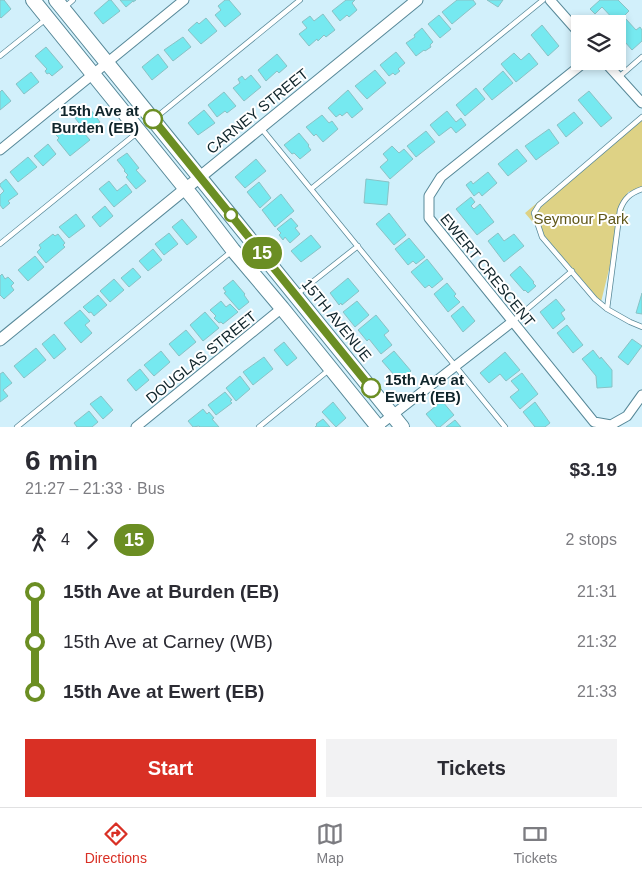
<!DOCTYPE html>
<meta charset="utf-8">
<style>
:root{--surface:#fff;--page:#f2f2f3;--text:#2b2b33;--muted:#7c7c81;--line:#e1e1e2;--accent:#d93025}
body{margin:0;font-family:Arial,sans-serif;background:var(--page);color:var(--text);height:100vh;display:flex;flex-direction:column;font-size:19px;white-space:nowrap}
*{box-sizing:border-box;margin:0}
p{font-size:16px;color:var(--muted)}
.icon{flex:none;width:28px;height:28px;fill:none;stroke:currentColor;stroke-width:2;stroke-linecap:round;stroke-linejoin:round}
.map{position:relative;height:427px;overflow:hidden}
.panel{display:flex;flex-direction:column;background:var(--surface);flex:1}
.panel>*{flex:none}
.badge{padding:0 10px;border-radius:16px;font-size:18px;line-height:32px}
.controls{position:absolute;left:571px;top:15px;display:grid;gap:10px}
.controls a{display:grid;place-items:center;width:55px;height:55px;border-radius:0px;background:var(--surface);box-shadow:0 2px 8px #0003;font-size:25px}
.map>.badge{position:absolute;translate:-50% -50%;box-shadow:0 0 0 2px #fff}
.legs{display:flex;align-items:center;gap:8px;height:55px;padding:0 25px;font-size:16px}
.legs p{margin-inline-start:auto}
.headline{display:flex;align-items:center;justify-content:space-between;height:85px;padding:0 25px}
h1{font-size:28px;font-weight:700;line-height:38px}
.button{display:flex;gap:10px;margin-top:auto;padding:10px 25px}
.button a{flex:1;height:58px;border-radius:0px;background:var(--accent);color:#fff;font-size:20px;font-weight:700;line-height:58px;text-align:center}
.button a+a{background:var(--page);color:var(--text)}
ul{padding:0 25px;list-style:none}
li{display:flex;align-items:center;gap:18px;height:50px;font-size:19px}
li i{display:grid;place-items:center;width:8px;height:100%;margin:0 6px;background:currentColor}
li i::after{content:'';width:12px;height:12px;margin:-6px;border:4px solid;border-radius:50%;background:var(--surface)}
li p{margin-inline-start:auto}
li:first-child i{background:linear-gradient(#0000 50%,currentColor 0)}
li:last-child i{background:linear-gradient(currentColor 50%,#0000 0)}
.menu{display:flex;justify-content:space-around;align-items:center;height:70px;border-top:1px solid var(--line);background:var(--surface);font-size:14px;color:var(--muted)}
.menu a{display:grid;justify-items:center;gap:2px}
.menu .selected{color:var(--accent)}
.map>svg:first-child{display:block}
.green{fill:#ded285}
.building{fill:#76e9f0;stroke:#8ac2c5}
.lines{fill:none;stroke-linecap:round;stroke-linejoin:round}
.service-casing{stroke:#578898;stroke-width:6}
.minor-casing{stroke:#578898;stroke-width:11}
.tertiary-casing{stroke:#578898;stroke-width:13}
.secondary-casing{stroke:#578898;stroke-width:16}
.service{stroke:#fff;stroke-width:4.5}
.minor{stroke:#fff;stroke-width:9}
.tertiary{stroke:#fff;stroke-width:11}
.secondary{stroke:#fff;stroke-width:14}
.line-1-casing{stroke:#fff;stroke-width:11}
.line-1{stroke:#6b8e23;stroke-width:8}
.stop-1-dot{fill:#fff;stroke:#6b8e23;stroke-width:2.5}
.labels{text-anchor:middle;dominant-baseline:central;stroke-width:4;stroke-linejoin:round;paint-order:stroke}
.stop-label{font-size:15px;font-weight:bold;fill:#10252b;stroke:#fff;text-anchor:end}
.street-label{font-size:15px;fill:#10252b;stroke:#fff}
.park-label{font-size:15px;fill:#605719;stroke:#fff}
</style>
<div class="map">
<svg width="642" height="427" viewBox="0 0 642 427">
<rect width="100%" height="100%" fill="#d2f0fb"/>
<path class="green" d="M642,115V189L628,192L601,302L525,213Z"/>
<path class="building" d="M0,0H4L11,9L1,18L0,17Z
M109,0H111L120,11L103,24L94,13Z
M120,0H136L133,2V1L126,7Z
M225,0H229L241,14L225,27L215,15L221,10L218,6Z
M346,0H355L352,3L357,10L349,17L347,15L340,21L332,11Z
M457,0H473L476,4L452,24L442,12Z
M487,0H503L498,7Z
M600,0H618L629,11L617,23L602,7L595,14L590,9Z
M323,14L335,30L326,37L324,35L318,41L317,39L309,46L299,34L307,28L302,22L310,16L314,21Z
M439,15L451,29L440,38L428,24Z
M206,18L217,31L201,44L188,30L197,22L199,24Z
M626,19L636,30L640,27L642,30V41L632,50L618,34V27Z
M542,25L559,46L548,56L531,35Z
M422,28L433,42L430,45L431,47L425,51L424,50L416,56L406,43L415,37L414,35Z
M183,37L191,47L173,61L164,50Z
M46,47L63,67L52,76L49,73L47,74L45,71L47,69L35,56Z
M396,52L405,63L398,69L400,71L395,75L393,73L389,76L380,65Z
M514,53L521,60L529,53L538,64L516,82L501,64Z
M158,54L168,67L152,80L142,67Z
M277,54L287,66L279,73L277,71L266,81L258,70Z
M375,70L386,83L367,99L355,86Z
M503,71L513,83L492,100L483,89Z
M31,72L39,82L24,94L16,84Z
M251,75L261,87L244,101L233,88L240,83L238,79L242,76L245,80Z
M476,88L485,99L465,116L456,105Z
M2,90L11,101L0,110V92Z
M348,90L363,109L352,118L347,112L342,116L340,114L336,117L328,108Z
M589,91L612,118L601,127L578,100Z
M224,92L236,106L227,113L225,111L217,117L208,105Z
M84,109L87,113L91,110L100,122L86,132L75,118L81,114L80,113Z
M204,110L215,123L198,135L188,123Z
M447,111L456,122L461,118L466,125L456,133L451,127L439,136L430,125Z
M574,112L583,123L566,137L557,125Z
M322,115L329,123L332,121L338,129L323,142L316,134L314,136L306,127Z
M71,123L73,126L76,124L90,140L70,156L57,140L59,138L56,135Z
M549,129L559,143L536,160L525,146Z
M426,131L435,142L416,157L407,146Z
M299,133L309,145L308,146L311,150L300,159L294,153L292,154L284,145Z
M48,144L56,154L43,166L34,156Z
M392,146L399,153L404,149L413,159L390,179L380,167L388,160L383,154Z
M517,149L527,161L508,176L498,164Z
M127,153L139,168L136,170L146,181L136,189L126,177L128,175L124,171L125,170L117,160Z
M28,157L37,167L18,182L10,172Z
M256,159L266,171L245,188L235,177Z
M488,172L497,183L482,196L479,192L474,196L466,185L471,181L473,184Z
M6,179L18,194L8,201L10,203L3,209L0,205V195L4,191L0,186V184Z
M366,179L389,182L387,205L364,203Z
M109,181L117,191L126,184L132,192L114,207L99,189Z
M259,182L271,198L260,208L247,192Z
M281,194L294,211L275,227L262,210Z
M471,197L475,202L471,206L474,209L480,204L494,222L477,235L456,209Z
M105,206L113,216L100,227L92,217Z
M389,213L406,235L394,245L376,224Z
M76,214L85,226L69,238L59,227Z
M291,218L298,226L295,228L300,234L290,243L285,237L283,240L279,235L281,233L277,229Z
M182,219L197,237L187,245L172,227Z
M169,233L178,244L164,255L155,244Z
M498,233L504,241L514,234L524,246L504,262L488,241Z
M53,234L55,236L58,234L65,243L63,245L65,247L46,263L37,252L41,248L39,245Z
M311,235L321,247L301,262L291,251Z
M409,238L425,257L416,264L413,261L408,265L395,249Z
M153,249L162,260L148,271L139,261Z
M35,256L44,267L28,281L18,270Z
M427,259L443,279L432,288L429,285L425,288L411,272Z
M520,266L534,282L533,283L536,286L528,293L525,290L524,291L510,275Z
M133,268L141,277L129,287L121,278Z
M2,274L5,279L8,277L14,283L11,286L14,290L4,299L0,295V276Z
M348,278L359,291L342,305L341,303L339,305L330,293Z
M114,279L124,290L110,302L100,291Z
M233,280L245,294L244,295L249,302L239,310L224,293L226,292L223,288Z
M447,283L456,294L454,296L460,302L448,312L434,294Z
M642,293V314L636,313Z
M98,295L107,305L94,316L91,312L89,313L83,307Z
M556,299L565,310L561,313L565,319L553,329L540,312Z
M221,301L226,307L230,304L238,312L223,324L221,322L219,323L214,318L216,316L210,310Z
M357,301L369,315L355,327L343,312Z
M463,306L475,321L463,332L451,316Z
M80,310L90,321L85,325L92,333L81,343L64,323Z
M205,312L219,328L203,341L190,325Z
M376,315L389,331L384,335L392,345L381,354L369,339L367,341L358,330Z
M567,325L583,345L573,353L557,333Z
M186,330L196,342L179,356L169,344Z
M54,334L66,349L54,359L42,344Z
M632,339L642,346L628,365L618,357Z
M284,342L297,358L287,366L274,350Z
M36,348L46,360L24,378L14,366Z
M593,350L600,359L601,357L612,370V387L597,388L596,376L582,359Z
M161,351L170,362L154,376L144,365Z
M394,351L411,371L404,378L400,373L395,376L382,361Z
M505,352L520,370L506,381L500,374L489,383L480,373Z
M264,357L273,369L253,385L243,372Z
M140,369L149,380L136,391L127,380Z
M3,372L12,383L3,390L8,396L0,402V374Z
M522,373L538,394L520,409L510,397L519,390L511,381Z
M240,376L250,389L236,401L226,388Z
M225,392L232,400L230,401L232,403L216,415L208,405Z
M101,396L113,410L103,419L90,404Z
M442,401L454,415L440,427H437L426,414Z
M333,402L346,418L336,427L322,412Z
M535,402L550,423L545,427H535L523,412Z
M203,409L207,414L209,412L214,418L212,419L219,427H200L199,426L193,427L188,421Z
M89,411L98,422L92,427H77L74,423Z
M323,419L330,427H315L317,425L316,424Z
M455,420L461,427H446Z"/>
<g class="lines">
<g class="service-casing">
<path id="service" d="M65,7L73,0
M0,56L46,19
M619,77L642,57
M642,117L539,205L534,213L542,237L595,299L607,309L630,322L642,327
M154,119L300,0
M261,128L505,427
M311,189L543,0
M0,244L138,132
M296,295L358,246
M607,309L620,210C624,199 630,193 642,189
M512,322L572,271
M17,427L232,251
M259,427L330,369"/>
</g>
<g class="minor-casing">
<path id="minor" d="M550,0L580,34
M586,61L441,177L429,196V218L594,422L611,425L627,416L642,395
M604,61L642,103
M0,150L184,0
M136,427L282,308
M377,427L512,322"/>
</g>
<g class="tertiary-casing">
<path id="tertiary" d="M0,340L417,0"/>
</g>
<g class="secondary-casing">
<path id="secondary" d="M33,0L194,199L233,250L282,308L378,427
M56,0L402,427"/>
</g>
<use href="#service" class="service"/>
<use href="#minor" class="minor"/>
<use href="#tertiary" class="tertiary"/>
<use href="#secondary" class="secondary"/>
</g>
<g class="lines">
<g class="line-1-casing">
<path id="line-1" d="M153,119L371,388"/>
</g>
<use href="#line-1" class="line-1"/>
</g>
<g class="stop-1-dot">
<circle cx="153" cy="119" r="9"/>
<circle cx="231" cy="215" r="6"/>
<circle cx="371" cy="388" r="9"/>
</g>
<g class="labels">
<g class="stop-label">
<text x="139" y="110">15th Ave at<tspan x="139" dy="17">Burden (EB)</tspan></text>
<text x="385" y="379" text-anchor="start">15th Ave at<tspan x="385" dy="17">Ewert (EB)</tspan></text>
</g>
<g class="street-label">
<text transform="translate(257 111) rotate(-39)">CARNEY STREET</text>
<text transform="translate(488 270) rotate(51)">EWERT CRESCENT</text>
<text transform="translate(337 320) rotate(51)">15TH AVENUE</text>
<text transform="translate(201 357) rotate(-39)">DOUGLAS STREET</text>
</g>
<g class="park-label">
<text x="581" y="218">Seymour Park</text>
</g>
</g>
</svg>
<div class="controls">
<a><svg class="icon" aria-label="layers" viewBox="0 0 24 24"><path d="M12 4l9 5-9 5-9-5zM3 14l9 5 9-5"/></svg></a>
</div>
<b class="badge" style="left:262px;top:253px;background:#6b8e23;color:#fff">15</b>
</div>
<section class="panel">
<div class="headline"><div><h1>6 min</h1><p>21:27 – 21:33 · Bus</p></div><b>$3.19</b></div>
<div class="legs"><svg class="icon" aria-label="walk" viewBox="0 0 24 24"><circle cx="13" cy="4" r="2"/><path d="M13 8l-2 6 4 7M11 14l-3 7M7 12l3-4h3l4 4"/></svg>4<svg class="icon" aria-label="forward" viewBox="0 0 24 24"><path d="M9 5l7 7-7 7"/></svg><b class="badge" style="background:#6b8e23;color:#fff">15</b><p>2 stops</p></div>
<ul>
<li><i style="color:#6b8e23"></i><b>15th Ave at Burden (EB)</b><p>21:31</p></li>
<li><i style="color:#6b8e23"></i><span>15th Ave at Carney (WB)</span><p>21:32</p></li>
<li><i style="color:#6b8e23"></i><b>15th Ave at Ewert (EB)</b><p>21:33</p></li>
</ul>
<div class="button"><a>Start</a><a>Tickets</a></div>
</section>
<nav class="menu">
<a class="selected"><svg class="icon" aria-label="directions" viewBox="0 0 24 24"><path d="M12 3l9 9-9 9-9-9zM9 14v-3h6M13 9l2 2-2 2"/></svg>Directions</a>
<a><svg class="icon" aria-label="map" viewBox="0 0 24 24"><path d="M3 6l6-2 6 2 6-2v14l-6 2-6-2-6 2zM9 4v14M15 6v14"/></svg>Map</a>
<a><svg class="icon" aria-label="tickets" viewBox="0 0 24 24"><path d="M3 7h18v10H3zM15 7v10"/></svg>Tickets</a>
</nav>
